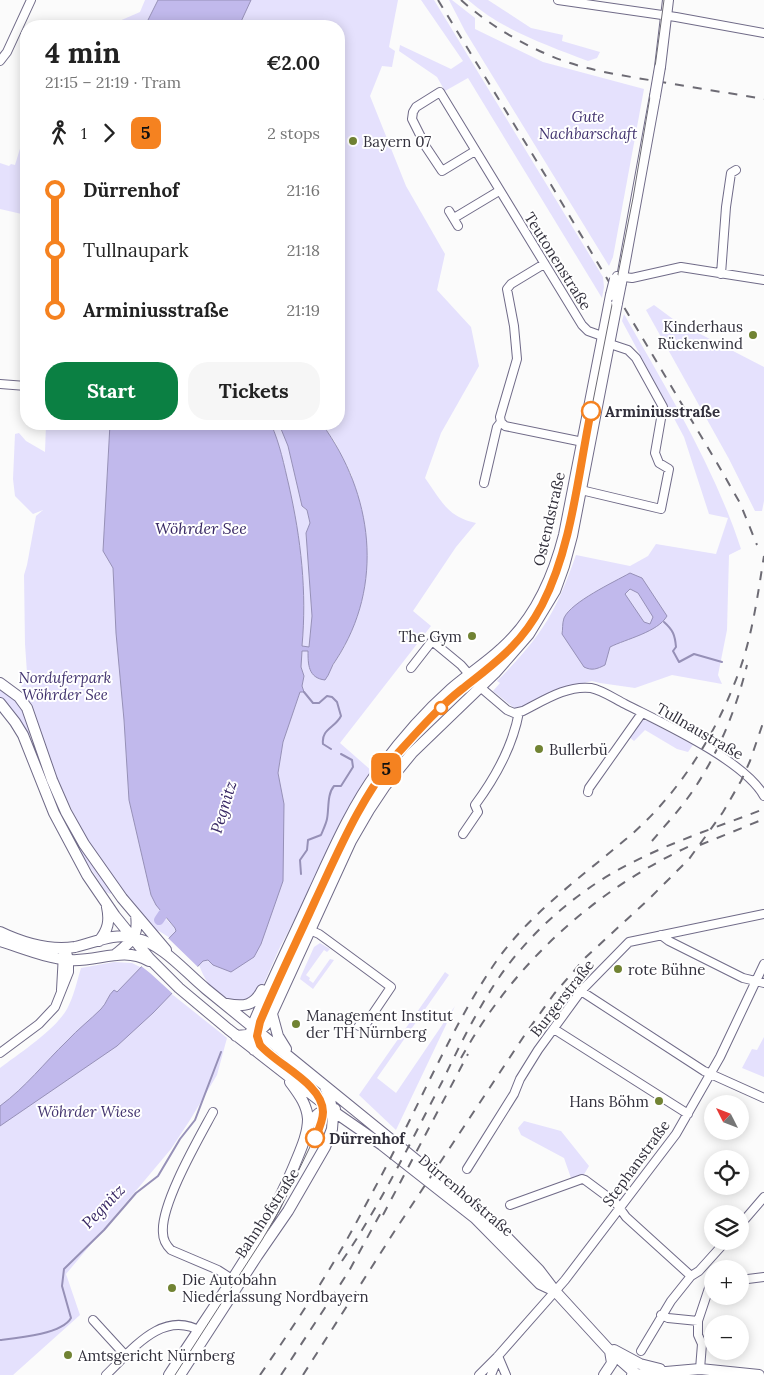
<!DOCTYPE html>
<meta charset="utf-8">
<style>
:root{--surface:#fff;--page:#f6f6f6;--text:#222;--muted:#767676;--accent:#0b8043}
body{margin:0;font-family:Lora,serif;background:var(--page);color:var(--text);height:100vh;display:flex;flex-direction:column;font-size:19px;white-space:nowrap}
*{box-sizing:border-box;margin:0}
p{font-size:16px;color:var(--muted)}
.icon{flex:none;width:28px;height:28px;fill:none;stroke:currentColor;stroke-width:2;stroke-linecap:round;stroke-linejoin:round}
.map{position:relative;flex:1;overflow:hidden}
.panel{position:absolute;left:20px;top:20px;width:325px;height:410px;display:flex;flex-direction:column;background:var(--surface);border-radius:20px;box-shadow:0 2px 12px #0003}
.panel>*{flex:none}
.badge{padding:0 10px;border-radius:8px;font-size:18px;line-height:32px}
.needle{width:32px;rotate:312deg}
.controls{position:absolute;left:704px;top:1095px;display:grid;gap:10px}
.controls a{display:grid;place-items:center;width:45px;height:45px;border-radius:50%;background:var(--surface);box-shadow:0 2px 12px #0003;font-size:25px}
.map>.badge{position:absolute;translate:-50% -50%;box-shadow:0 0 0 2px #fff}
.legs{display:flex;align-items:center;gap:8px;height:55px;padding:0 25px;font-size:16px}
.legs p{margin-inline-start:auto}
.headline{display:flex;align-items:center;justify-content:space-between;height:85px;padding:0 25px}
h1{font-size:28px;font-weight:700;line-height:38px}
.cta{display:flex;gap:10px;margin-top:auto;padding:10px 25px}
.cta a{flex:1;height:58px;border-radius:20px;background:var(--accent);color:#fff;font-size:20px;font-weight:700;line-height:58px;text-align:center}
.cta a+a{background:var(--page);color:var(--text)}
ul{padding:0 25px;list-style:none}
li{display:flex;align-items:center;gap:18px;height:60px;font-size:19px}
li i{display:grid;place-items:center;width:8px;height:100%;margin:0 6px;background:currentColor}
li i::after{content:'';width:12px;height:12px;margin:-6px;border:4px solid;border-radius:50%;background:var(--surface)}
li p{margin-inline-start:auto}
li:first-child i{background:linear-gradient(#0000 50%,currentColor 0)}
li:last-child i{background:linear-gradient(currentColor 50%,#0000 0)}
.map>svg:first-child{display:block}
.green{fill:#e5e1fd}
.water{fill:#c1b9ec;stroke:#9690b7;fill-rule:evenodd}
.pier{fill:#fbfbfb}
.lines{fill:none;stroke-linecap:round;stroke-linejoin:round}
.stream{stroke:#9690b7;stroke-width:2}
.river{stroke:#c1b9ec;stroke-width:10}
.minor-casing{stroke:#706b88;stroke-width:10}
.major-casing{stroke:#706b88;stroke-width:12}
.minor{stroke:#fff;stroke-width:8}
.major{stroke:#fff;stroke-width:10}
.tram{stroke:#6d6b74;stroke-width:1}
.rail{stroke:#6d6b74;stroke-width:2;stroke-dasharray:9 9;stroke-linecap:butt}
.major-bridge-casing{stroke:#706b88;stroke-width:12;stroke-linecap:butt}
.major-bridge{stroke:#fff;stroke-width:10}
.line-1-casing{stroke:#fff;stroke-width:11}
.line-1{stroke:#f58220;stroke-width:8}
.poi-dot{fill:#718333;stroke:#fff;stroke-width:2}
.stop-1-dot{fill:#fff;stroke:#f58220;stroke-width:2.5}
.labels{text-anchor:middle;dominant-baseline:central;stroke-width:4;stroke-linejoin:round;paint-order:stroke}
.park-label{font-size:15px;font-style:italic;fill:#42336f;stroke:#fff}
.poi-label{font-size:15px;fill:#32303c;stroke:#fff;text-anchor:start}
.street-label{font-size:15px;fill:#32303c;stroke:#fff}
.stop-label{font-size:15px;font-weight:bold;fill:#32303c;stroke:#fff;text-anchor:start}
.water-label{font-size:16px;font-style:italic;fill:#372763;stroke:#fff}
</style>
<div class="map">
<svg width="764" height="1375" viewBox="0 0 764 1375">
<rect width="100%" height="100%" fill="#fbfbfb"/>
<path class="green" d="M145,0H158L145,26H116L117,22L140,12Z
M251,0H398L389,47L395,51L392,67L382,66L370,96L406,186L445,254L437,290L471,327L479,366L441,433L425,478C441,500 447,517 476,523L456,547L413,611L431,626L340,743L373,772L280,947L260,992L249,1002C221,1000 209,991 199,965L203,960H207L210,962L284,804L278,773L283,742L300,692H303L302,686L304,676L301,667L302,650L308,651L325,679L346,644L352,476L335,442L324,427L288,446L302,506L307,510L310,524L306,533L312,616L309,647H302C307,592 301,539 289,486C284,465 280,444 271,424H279L284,434L313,424H339V26H239Z
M421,0H434L603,277L604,287L602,298L468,78L445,91L437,77L399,51L400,45L451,69L463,61Z
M449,0H452L475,18V29L543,62L644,89L613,257L609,266L465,31Z
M468,0H488L531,28L563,35L562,41L600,52L597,58L588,61C546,45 502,30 468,0Z
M26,129V215L0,209V163L9,166L11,164L15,165Z
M654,305L677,322L764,367V501L762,511H755L729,459L646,310Z
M624,314C667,390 714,466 741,549L729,555L727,630L718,675L722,684L672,675L635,688L600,683L592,681L565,688L518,709L514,708L493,691L500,683L497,681C518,660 538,638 552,612C562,594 569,574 576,555L630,566L648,556L656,544L716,554L728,518L709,514L684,437L622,321Z
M46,424H110L103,551L113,568L116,633L124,719L129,800L151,895L167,920L176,929L175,933L170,938L159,931L156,932L148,924C131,902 113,881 98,857C68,809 48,758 29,704L21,691L23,673H27L25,644L24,575L27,565L36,516L43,510L33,514L15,496L13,479L15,434L19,433L26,441L45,452Z
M0,687L22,705L34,737L27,734L0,700Z
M643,720L648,721L693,745L688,752L677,749L645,730L634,741L629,737Z
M32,743L51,789L112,892L110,894L106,892L64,827L31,744Z
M320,943L330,949L327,952L324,950L306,975L310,978L309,980L313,983L330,959L334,960L313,989L300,979L301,976L314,947Z
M114,962L132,963L148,971L173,995L227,1038L217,1075L190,1120L171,1149L66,1274L80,1315L13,1375H0V1068C20,1053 55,1030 67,1009C74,996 77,981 81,968Z
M445,972L449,975L377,1078L396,1093L455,1006L396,1130L359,1095Z
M764,1037V1077L742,1068L752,1049L757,1050Z
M524,1121L561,1131L589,1166L583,1176L571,1178L564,1158L521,1135L518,1128Z"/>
<path class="water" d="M158,0H251L239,26H145Z
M110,424H271C280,444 284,465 289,486C301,539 307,592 302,646L309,647L312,616L306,533L310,523L307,510L302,506L288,446L279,424H322C373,494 385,585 336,660C331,666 330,674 325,680C308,678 308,664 308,651H302L301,667L304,676L302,686L304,692H300L283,742L278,773L284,804L283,881L261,944L254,957L231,972L213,965L208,960L203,961L153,1013L117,1046L0,1126V1106C26,1087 44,1063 67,1041C78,1029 90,1020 101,1009C107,1003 108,995 114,990L117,992L176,931L175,928L156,905L151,895L129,800L124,720L116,633L113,568L103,551Z
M630,573L642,578L667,616C658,632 626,639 610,647L605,665C597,669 592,671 584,667L562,634C563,629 562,624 564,618C571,602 614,582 630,573ZM630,589L638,593L653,617L650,624L644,622L625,594Z"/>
<path class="pier" d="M168,938L199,968L173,994L150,973L141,966Z"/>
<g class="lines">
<path class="stream" d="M339,368L342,374L339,381
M664,622C673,630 675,635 676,647L673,651L679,662L694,654L722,662
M304,692L313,703H319L327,696L332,697L337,702L341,716C335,728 321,729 323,744L331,749
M301,874L300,860L307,850L308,840L321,835C323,830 326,824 327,819C329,809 327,794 334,786H341L353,767L352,760L341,754
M0,1340C18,1338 62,1334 71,1318L62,1286L64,1269L104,1230L136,1193L158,1176L180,1139L195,1120L221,1052"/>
<path class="river" d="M159,920L163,914"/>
<g class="minor-casing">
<path id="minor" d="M558,0L676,17L764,33
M0,61L7,52L31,0
M475,151L442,171L426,147L412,119L413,112L416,107L440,92L582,325L588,331L602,336
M449,211L458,226
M454,218L499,191
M544,264L511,284L507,289L514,326L517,359L500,417L501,422L505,426L588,443
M721,274L726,207L731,173L736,170
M617,276L632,278L681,267L764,280
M0,384L26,386
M484,483L497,427L501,422
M581,490L661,509L669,469L659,463L655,453L663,407L636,358L628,350L610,344
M411,668L432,641L461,665L480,687L507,710L514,713L523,711C543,701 567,685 591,688C602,690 615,699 625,704C662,723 744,760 764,796
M588,792L589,788L642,713
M463,834L478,812L475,805C495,778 513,745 519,712
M298,925L319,934L391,987L366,1024L359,1026
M661,935L669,941L743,978L764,983
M61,990L63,954
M581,991L704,1071L764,1098
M554,1029L688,1114
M0,1053L39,1024L55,1007L69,972V960L66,948
M213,1112C199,1138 160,1205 163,1233C163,1240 167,1246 171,1250L218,1270L232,1279
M467,1169L514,1094L520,1079L538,1050L581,991L629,942L764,914
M510,1205L582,1179L585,1180L616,1203L626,1217L691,1276
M740,1225L764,1197
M740,1280L764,1277
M661,1315L668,1318L698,1321
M93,1320L126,1356
M641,1351L671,1301L691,1276L699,1271L726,1241
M498,1356L506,1375
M700,1369L702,1344L698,1335V1321L711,1282
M106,1375C132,1350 163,1308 202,1332
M479,1375L498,1356L565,1280L676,1134L720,1057L764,964
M491,1375L498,1358"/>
</g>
<g class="major-casing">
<path id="major" d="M660,67L668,0
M621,283L655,96
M0,683L19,697L27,708L52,780L66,812L84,844L122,898L166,950
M0,703L15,722L23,735L54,813L87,875L115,916L149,958L179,988L228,1029L333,1111L382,1145L475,1218L540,1284L555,1291
M0,932C23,943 49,951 75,947C94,943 114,932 135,938C164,945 183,970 206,989L491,1221L539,1270L555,1291L610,1351L636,1374
M0,941C23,948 46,958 70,960C98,962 123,946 149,961
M99,941C108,930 110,921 107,907
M116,954C131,942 139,937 136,915
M227,1004C244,1007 254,1006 262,990
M272,1014L278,1036L286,1049
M236,1036C250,1035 260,1034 268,1022L351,841L369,810L385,786L412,753L495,673L529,634L555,591L564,566L572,536L617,303
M254,1050C248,1040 250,1032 254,1022C273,978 294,935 314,891C333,850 351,808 378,771C399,742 424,713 451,689C467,675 485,664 501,649C535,619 553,578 564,535L611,295
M308,1127C314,1116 321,1108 335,1109
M614,1350L640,1364L660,1369
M169,1375C213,1307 263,1241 294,1166C300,1151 308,1135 308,1119C307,1104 298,1093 290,1082
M180,1375L257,1256L288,1211L325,1147L332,1129L333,1116L330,1099L325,1087
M604,1375L612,1363L610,1351
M632,1375L700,1369L759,1375"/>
</g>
<use href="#minor" class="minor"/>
<use href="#major" class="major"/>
<path class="tram" d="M175,1375L262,1240L279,1211L322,1122C329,1089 285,1068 264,1050C256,1040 257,1031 261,1019L348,830L366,798L397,755L417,732L461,690L501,658L521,637L541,607L557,570L571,513L633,198L655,67L664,0"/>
<path class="rail" d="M438,0L550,183L717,463L740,503L757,545
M461,0C488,24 518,42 551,56C584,70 620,75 655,81C691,87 728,93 764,99
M652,841C662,829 674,816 684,803C715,762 735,714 747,665
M700,845L764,819
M461,1058C514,963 595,889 694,844
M383,1215L468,1054
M342,1261C381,1204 410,1143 442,1082C458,1049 474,1016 494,985C520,945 555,911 595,884C646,850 707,831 764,809
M260,1375C297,1321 334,1266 364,1208C387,1166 408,1124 429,1081C448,1043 467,1005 491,969C527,914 582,877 632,834C682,790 719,729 741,666C753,631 758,593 764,556
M281,1375L349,1271L384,1207
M303,1375L394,1232L526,1033L554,994L586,957L649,899L689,859L708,833L723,812L741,781L750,761L764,720"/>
<g class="major-bridge-casing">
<path id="major-bridge" d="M655,96L660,67
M611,295L615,279
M617,303L621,283"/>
</g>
<use href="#major-bridge" class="major-bridge"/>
</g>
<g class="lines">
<g class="line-1-casing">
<path id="line-1" d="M315,1138C319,1129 323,1121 323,1112C323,1084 277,1065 260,1045L257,1036L260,1022C277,981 297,941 315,901C339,850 361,797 398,753C418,731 439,707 462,689C496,662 521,645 542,605C572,547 578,474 591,411"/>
</g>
<use href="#line-1" class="line-1"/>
</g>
<g class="poi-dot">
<circle cx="353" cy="141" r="5"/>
<circle cx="753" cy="335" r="5"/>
<circle cx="472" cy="636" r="5"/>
<circle cx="539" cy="749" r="5"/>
<circle cx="618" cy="969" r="5"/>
<circle cx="296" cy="1024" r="5"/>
<circle cx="659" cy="1101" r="5"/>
<circle cx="172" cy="1288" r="5"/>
<circle cx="68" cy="1355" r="5"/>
</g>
<g class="stop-1-dot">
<circle cx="591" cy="411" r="9"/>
<circle cx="441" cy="708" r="6"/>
<circle cx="315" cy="1138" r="9"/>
</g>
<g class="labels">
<g class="park-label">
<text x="588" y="116">Gute<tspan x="588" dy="17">Nachbarschaft</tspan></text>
<text x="65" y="677">Norduferpark<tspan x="65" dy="17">Wöhrder See</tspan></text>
<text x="89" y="1111">Wöhrder Wiese</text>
</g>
<g class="poi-label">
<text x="363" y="141">Bayern 07</text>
<text x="743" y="326" text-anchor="end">Kinderhaus<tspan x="743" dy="17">Rückenwind</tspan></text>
<text x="462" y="636" text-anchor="end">The Gym</text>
<text x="549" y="749">Bullerbü</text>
<text x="628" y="969">rote Bühne</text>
<text x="306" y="1015">Management Institut<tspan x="306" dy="17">der TH Nürnberg</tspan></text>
<text x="649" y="1101" text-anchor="end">Hans Böhm</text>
<text x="182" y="1279">Die Autobahn<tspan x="182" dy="17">Niederlassung Nordbayern</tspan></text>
<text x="78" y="1355">Amtsgericht Nürnberg</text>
</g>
<g class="street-label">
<text transform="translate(558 261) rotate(58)">Teutonenstraße</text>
<text transform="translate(549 519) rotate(-77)">Ostendstraße</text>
<text transform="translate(700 731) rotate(30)">Tullnaustraße</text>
<text transform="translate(562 998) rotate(-52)">Burgerstraße</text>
<text transform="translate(636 1163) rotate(-54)">Stephanstraße</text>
<text transform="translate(466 1195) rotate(40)">Dürrenhofstraße</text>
<text transform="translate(267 1213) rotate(-57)">Bahnhofstraße</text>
</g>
<g class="stop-label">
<text x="605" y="411">Arminiusstraße</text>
<text x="329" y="1138">Dürrenhof</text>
</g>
<g class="water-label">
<text x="201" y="528">Wöhrder See</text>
<text transform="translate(223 807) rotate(-73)">Pegnitz</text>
<text transform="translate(103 1206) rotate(-46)">Pegnitz</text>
</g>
</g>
</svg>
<div class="controls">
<a><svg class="needle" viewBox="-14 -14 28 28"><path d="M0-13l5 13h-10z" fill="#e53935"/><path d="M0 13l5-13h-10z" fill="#767676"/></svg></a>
<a><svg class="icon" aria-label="locate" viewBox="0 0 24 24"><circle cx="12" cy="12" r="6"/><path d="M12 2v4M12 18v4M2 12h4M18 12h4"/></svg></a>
<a><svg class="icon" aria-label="layers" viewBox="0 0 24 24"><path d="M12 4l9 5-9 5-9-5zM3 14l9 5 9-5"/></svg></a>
<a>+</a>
<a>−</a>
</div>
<b class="badge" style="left:386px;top:769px;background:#f58220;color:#111">5</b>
<section class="panel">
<div class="headline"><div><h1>4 min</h1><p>21:15 – 21:19 · Tram</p></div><b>€2.00</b></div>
<div class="legs"><svg class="icon" aria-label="walk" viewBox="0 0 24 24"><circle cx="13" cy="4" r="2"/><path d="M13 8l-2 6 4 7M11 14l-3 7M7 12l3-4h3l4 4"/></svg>1<svg class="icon" aria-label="forward" viewBox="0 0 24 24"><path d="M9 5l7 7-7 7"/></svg><b class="badge" style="background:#f58220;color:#111">5</b><p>2 stops</p></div>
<ul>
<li><i style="color:#f58220"></i><b>Dürrenhof</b><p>21:16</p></li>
<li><i style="color:#f58220"></i><span>Tullnaupark</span><p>21:18</p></li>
<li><i style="color:#f58220"></i><b>Arminiusstraße</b><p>21:19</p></li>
</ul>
<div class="cta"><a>Start</a><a>Tickets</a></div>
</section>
</div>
